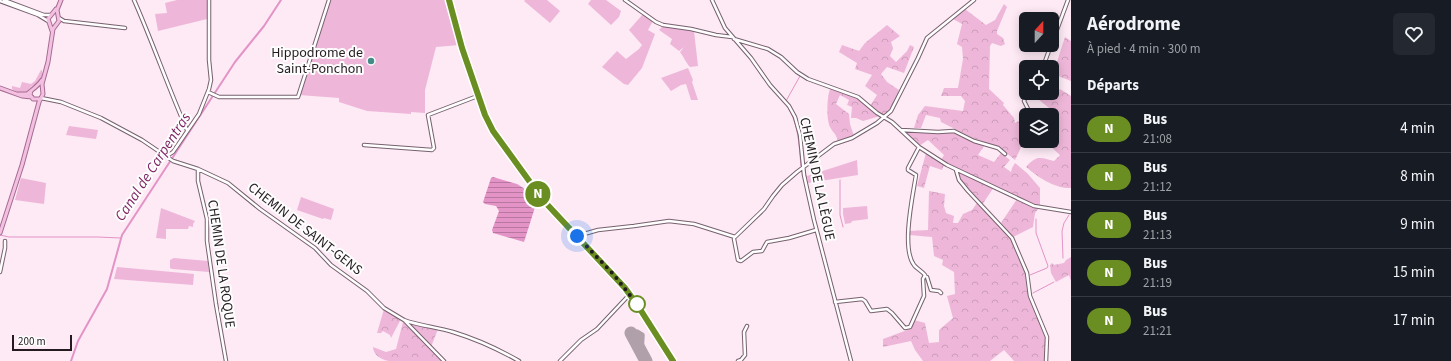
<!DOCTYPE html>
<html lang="fr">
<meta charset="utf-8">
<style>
:root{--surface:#171b24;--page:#242831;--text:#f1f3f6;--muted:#9ea1a6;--line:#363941}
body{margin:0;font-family:"Source Sans 3",sans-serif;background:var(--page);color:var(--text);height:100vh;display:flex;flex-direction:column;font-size:15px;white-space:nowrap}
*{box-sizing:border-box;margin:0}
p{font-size:13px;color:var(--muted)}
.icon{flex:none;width:22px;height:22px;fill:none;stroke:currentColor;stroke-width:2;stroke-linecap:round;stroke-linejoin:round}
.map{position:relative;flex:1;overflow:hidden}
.panel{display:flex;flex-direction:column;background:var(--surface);width:380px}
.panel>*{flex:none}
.badge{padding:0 8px;border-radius:13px;font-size:14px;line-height:26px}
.needle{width:26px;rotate:21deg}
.fabs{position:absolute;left:1019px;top:12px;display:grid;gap:8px}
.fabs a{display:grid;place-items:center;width:40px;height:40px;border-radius:6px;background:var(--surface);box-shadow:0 2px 10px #0003;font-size:20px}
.scale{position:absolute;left:12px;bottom:10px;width:60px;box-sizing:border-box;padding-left:4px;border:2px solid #231b20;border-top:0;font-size:11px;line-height:14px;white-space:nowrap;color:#231b20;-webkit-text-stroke:3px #fdfdfd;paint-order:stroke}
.you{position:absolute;width:20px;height:20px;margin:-10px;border:3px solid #fff;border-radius:50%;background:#1a73e8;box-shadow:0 0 0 6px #1a73e833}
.map>.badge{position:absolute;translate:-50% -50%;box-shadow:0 0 0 2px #fff}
h2{padding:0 16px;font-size:15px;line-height:36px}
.round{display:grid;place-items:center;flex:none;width:42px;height:42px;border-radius:6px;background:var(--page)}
.head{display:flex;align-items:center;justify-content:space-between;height:68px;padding:0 16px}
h1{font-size:19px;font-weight:700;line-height:30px}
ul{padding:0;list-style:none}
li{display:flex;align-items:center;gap:12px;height:48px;padding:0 16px;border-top:1px solid var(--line)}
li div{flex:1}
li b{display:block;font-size:15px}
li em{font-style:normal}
li .badge{min-width:44px;font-weight:700;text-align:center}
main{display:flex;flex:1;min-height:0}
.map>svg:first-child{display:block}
.green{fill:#eeb7d9}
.forest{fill:url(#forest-crowns)}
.water{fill:url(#water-rules)}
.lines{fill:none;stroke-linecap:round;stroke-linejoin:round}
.stream{stroke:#e393c6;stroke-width:1}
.canal{stroke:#e393c6;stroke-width:2}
.taxiway{stroke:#b0a0aa;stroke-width:5.5}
.runway{stroke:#b0a0aa;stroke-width:13}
.minor-casing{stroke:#76616e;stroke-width:4.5}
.major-casing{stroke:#a56b90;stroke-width:5}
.minor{stroke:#fff;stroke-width:2.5}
.major{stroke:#f3c0e1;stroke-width:3}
.line-casing{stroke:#fff;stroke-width:9}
.line{stroke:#6b8e23;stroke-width:6}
.walk{stroke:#231b20;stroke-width:4;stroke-dasharray:0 7.2}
.poi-dot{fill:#448c88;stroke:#fdfdfd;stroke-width:1.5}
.stop-dot{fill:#fff;stroke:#6b8e23;stroke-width:2}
.labels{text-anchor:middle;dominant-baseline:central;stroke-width:4;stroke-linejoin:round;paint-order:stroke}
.poi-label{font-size:14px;fill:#231b20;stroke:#fdfdfd;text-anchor:end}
.street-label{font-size:14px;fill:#231b20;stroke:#fdfdfd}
.water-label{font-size:15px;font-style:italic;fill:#7b1f61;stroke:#fdfdfd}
</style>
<main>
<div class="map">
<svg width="1071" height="361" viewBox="0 0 1071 361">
<defs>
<pattern id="forest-crowns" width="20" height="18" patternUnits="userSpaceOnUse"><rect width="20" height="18" fill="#eeb7d9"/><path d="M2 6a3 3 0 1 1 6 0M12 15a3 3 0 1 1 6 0" fill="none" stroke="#cc9dba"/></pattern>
<pattern id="water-rules" width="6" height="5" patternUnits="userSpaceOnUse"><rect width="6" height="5" fill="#e393c6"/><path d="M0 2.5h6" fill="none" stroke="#b877a0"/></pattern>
</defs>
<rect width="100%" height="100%" fill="#fdeaf5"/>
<path class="green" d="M177,0H207V19L158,31L155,14L167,13L165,3Z
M330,0H448L460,45L436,47L425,90V113L411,112V114L367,111L339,102V98L299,95Z
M525,0H547L560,11L550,23L524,1Z
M591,0H606L621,11L619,17L611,25L588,4Z
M643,14L653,21L648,30L655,34L642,68L628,85L624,84L602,67L617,51L626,59L639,49L642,45L629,30Z
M663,26L694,31L698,66L690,67C687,64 683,56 680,52L684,47L679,51L670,44L672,39L659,30Z
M688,68L693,80L692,82L698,100H691L686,84L681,85L671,91L661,78Z
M41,70H42V76L38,84L32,86L26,93H17L12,89V86L20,88L22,82L31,84L35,81Z
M69,126L98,130L96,139L66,135Z
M857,160L858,175L808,183L807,176Z
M21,178L46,183L44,204L15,200Z
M301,197L334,209L331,220L324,218L323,219L297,210Z
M867,206L868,219L852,221L851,223L845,224L843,214V208Z
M161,208L195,221L193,224V227L189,226L188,229H166V239L156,238Z
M174,258L208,261L209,272L172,269L170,268V260Z
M117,267L194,274L193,285L114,279Z"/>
<path class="forest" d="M1004,4L1007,7L997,31V34L1003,38L1005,44L1001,46L992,43L990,46L989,89L1004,103L1003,105L1014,118L1015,123L1021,120L1023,143L1015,160L999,147L973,138L941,122L940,118L926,115L921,128H914L918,115L925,106L963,111L965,101L961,96H941L944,88H958L963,59L962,47L957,44L962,24L953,19L965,9L986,25L995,20Z
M887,25L900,36L891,42L893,48L890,56L896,62L907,51L910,45L914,47L904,73L887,67L881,74L887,82L899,90L894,103L886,115L883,116L873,109L870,106L877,95L865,86L872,75L855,69L857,63L839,52L842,45L859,51L865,43Z
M1065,37L1071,41V81L1053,74Z
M830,89C850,88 866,104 880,116L863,121L856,118H851L852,107L847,105L849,100L840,95L836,104L849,114L850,124L854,136L838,141C835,132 834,134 830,127C826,119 827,97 830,89Z
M1060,89L1071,96V188C1055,189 1038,177 1026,167C1036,155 1041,157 1054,161L1060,155L1049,145L1056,133L1052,128V115H1050L1053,111L1034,96L1035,93H1052V90L1057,92Z
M921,132L937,134L951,132L959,134L984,146L978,155L994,162L1001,153L1010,160L1004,167L1011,172L1012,168L1015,163L1028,174L1040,188V205L1034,204L955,168L941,160L944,155L928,140L919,146L905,133Z
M926,153L944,165L942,170L930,166L924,188L917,186Z
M958,172L994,187L982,205L962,181Z
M929,191L945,194L944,206L946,213L954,216L953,223H958L963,214L972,210L977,203L999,225L1011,239L1025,271L1029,296L1046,338L1045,361H1014L1004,350L990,361H923L915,350L911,341L883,347V339L910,329L914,320L925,323L929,343L939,342V330L953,318L947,296L955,294L954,272L942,265L943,260L934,256L932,237L909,235V231L928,230Z
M1017,199L1039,208L1035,213L1033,227L1013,237L1001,223Z
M1071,257V281L1069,275L1056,282L1051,273L1050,265L1052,263L1054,265L1064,263L1066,260Z
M384,309L401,319L391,338L390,335L383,331L381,333H377Z
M403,322L443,361C425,361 406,361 389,361C382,360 373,355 373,347L386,352L396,349Z
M410,324H413L438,329L431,347Z"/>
<path class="water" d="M493,177L517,184L525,189H527L531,192L537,201L524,242L493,233L492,230L499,211L496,206L485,204L483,202L491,178Z"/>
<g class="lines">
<path class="stream" d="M785,103C799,122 799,145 801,167
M796,116L786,101L800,76
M797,121L800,129
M805,169L807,183
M840,180V215L843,227
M0,235L9,237H98L121,238
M1063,258L1062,231L1064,223L1069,215
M1030,275L1047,268L1048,266L1036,233V219
M1033,293L1054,282"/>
<path class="canal" d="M71,361L78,341L107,289L122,235L235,62L264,26L281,0"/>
<path class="taxiway" d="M632,334L637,332L642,335L641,352"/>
<path class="runway" d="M631,333L646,361"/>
<g class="minor-casing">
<path id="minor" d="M4,0L44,15H50
M134,0C153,43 168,87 187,130
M625,0L656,22L663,25L691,29L716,35L732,37
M712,0L725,28L751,58L770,85L789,106L795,117L800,135L804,175L814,220L851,361
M0,1L38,15L48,21
M59,18L64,21L125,28
M734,39L768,49L781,57L797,72L808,79L858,97L877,113L892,122L919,147L947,165L1034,206L1071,212
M1052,43L1068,0
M1043,67L1051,45
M208,92L219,97H298L329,0
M1028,93L1024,101L1028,109L1035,115
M41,98L61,102L101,118L142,140L173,161L198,169L228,183L260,209L315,248L331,265L367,291L384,308L404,320L444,361
M901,130L938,132L954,131L974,141L998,148L1005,154
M1052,131L1054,133
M364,145L432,150L434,148L428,115L475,97L478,95
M167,156L173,152L199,114L209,89L211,80L209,60V0
M198,169V181L207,219V241L216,304L226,361
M956,170L959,180L968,191L1012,238L1027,273L1030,296L1047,337L1046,361
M577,236L598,230L634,226L669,221L694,224L735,237L764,209L773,196L782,185L797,172L834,144L852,138L877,123L891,111L918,58L927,38L974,0
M734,239L738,260L741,261L753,252L762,251L767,242L789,238L816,230
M0,272L5,248V241
M925,276L927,277L931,290L939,291L941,293
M835,302L862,299L865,301L871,311L887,309L892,313L905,328L910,327L924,296L923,279L925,275C922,271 916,268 914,265C901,248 913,195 916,175L908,170V168L919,147
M404,320C420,326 437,327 453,332C476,339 498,349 519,361
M560,361L581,340L597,329L630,294
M738,361L741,360L745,355L744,332L747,326"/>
</g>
<g class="major-casing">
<path id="major" d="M449,0L463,48L485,115L493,131L543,200L608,269L630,294L673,361
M52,31L48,19L56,9
M0,88L22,96L32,97
M31,91L30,95L33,99H40
M18,94H27C33,89 38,86 42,80
M0,233L22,165L39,102L43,94L42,84L48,62L53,29L59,21L57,10L61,0"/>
</g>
<use href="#minor" class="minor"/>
<use href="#major" class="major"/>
</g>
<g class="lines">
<g class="line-casing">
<path id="line" d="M449,0L462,48L485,115L493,131L543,200L625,288L638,306L673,361"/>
</g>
<use href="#line" class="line"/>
<path class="walk" d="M577,236L614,275L637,304"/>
</g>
<circle class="poi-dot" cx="371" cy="61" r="4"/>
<circle class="stop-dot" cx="637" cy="304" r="8"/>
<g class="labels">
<g class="poi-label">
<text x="363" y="53">Hippodrome de<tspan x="363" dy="16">Saint-Ponchon</tspan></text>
</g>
<g class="street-label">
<text transform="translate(817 179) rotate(78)">CHEMIN DE LA LÈGUE</text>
<text transform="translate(305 229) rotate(38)">CHEMIN DE SAINT-GENS</text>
<text transform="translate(221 264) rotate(82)">CHEMIN DE LA ROQUE</text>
</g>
<g class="water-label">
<text transform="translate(153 167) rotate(-57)">Canal de Carpentras</text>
</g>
</g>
</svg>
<div class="fabs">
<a><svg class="needle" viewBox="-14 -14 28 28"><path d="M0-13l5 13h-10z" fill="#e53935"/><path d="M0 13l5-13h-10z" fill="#9ea1a6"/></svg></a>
<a><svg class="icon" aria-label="locate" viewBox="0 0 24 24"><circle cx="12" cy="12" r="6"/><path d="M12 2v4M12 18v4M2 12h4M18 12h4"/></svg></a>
<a><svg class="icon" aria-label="layers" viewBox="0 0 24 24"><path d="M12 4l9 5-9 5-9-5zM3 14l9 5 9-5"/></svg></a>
</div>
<div class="scale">200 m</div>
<div class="you" style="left:577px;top:236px"></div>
<b class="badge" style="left:538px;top:194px;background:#6b8e23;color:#fff">N</b>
</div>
<section class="panel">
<div class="head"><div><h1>Aérodrome</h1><p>À pied · 4 min · 300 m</p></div><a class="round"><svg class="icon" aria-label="heart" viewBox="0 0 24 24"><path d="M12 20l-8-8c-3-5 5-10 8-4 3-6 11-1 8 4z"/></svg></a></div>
<h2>Départs</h2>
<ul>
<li><span class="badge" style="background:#6b8e23;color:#fff">N</span><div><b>Bus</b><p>21:08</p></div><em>4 min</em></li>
<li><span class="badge" style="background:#6b8e23;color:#fff">N</span><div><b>Bus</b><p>21:12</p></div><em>8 min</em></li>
<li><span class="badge" style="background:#6b8e23;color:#fff">N</span><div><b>Bus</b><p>21:13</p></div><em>9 min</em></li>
<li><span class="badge" style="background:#6b8e23;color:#fff">N</span><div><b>Bus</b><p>21:19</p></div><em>15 min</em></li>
<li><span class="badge" style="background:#6b8e23;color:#fff">N</span><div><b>Bus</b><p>21:21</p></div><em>17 min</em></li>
</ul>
</section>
</main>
